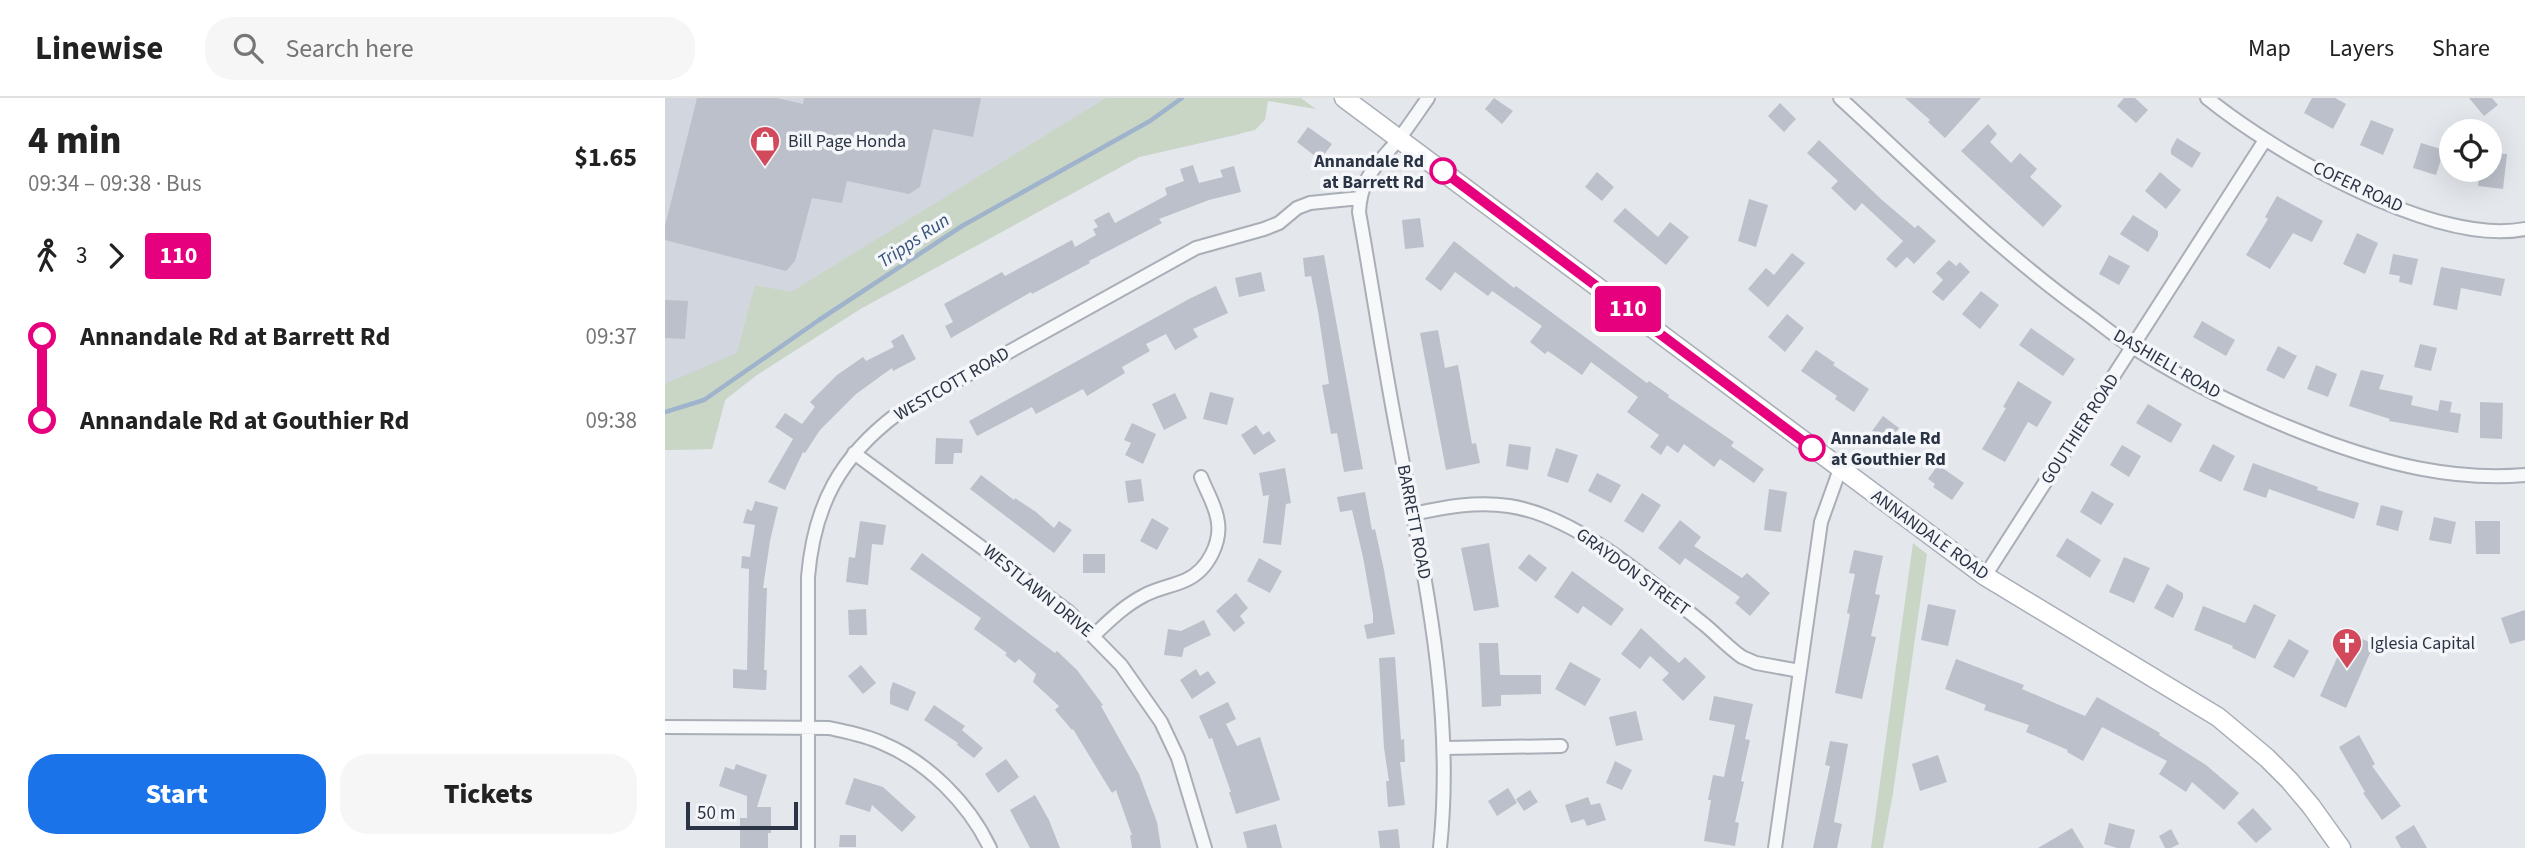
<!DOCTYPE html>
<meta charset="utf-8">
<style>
:root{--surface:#fff;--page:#f6f6f6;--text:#222;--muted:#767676;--line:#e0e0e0;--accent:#1a73e8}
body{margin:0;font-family:"Source Sans 3",sans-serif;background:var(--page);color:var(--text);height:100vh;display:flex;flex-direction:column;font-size:26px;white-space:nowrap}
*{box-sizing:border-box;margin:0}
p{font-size:23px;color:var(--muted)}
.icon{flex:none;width:38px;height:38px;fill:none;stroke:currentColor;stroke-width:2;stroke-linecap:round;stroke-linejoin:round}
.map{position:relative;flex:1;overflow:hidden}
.details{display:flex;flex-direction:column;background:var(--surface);width:665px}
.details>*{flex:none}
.badge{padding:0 14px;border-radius:5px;font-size:24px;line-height:46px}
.controls{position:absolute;left:1774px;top:21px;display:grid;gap:14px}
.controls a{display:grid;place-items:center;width:63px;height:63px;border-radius:50%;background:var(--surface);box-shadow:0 7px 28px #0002;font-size:35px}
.scale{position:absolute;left:21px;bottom:18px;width:112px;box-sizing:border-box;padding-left:7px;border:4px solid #2b3445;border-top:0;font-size:19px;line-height:24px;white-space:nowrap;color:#2b3445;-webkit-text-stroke:5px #f4f6f9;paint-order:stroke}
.map>.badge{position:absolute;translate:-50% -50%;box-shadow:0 0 0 4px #fff}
.legs{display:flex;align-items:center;gap:10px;height:77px;padding:0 28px;font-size:23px}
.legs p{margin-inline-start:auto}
.headline{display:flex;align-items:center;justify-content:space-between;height:119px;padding:0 28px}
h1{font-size:38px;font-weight:800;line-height:52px}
.primary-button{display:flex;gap:14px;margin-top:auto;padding:14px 28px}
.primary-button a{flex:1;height:80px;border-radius:28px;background:var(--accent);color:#fff;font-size:28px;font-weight:800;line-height:80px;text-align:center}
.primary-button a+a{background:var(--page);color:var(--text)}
ul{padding:0 28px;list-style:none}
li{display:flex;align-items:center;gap:24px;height:84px;font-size:26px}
li i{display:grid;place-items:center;width:10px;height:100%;margin:0 9px;background:currentColor}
li i::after{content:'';width:18px;height:18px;margin:-9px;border:5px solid;border-radius:50%;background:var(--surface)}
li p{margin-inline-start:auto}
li:first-child i{background:linear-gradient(#0000 50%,currentColor 0)}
li:last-child i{background:linear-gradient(currentColor 50%,#0000 0)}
header{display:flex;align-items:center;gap:42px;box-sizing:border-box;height:98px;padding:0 35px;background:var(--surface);border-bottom:2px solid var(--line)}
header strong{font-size:33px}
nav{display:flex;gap:38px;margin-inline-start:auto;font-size:24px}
.search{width:490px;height:63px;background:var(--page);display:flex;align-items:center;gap:18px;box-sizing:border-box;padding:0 24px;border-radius:28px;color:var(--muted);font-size:26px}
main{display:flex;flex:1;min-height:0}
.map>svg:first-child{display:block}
.built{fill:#d2d6de}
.green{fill:#c9d6c5}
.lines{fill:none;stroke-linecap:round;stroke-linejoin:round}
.stream{stroke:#9fb4cc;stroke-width:4.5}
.building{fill:#bbc0ca}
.street-casing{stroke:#a9aeb7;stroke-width:16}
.secondary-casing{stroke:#a9aeb7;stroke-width:21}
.street{stroke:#f7f8fa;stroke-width:12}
.secondary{stroke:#fff;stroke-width:18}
.line-1-casing{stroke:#fff;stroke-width:16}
.line-1{stroke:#e6007e;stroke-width:10}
.stop-1-dot{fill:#fff;stroke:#e6007e;stroke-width:3.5}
.labels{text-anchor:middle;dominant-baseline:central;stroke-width:7;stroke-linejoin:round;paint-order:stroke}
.poi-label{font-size:18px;fill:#2b3445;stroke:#f4f6f9;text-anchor:start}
.stop-label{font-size:18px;font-weight:bold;fill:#2b3445;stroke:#f4f6f9;text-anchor:end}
.street-label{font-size:18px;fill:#2b3445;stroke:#f4f6f9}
.water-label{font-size:19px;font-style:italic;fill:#34527a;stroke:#f4f6f9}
</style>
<header>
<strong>Linewise</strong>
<div class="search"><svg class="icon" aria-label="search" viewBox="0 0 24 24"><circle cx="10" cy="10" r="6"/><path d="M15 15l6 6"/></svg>Search here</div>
<nav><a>Map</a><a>Layers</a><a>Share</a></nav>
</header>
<main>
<section class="details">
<div class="headline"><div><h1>4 min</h1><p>09:34 – 09:38 · Bus</p></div><b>$1.65</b></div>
<div class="legs"><svg class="icon" aria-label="walk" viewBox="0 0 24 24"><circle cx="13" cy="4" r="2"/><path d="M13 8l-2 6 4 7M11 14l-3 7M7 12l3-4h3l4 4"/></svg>3<svg class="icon" aria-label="forward" viewBox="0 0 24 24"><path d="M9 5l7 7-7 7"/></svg><b class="badge" style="background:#e6007e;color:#fff">110</b></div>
<ul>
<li><i style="color:#e6007e"></i><b>Annandale Rd at Barrett Rd</b><p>09:37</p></li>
<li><i style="color:#e6007e"></i><b>Annandale Rd at Gouthier Rd</b><p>09:38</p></li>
</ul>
<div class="primary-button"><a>Start</a><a>Tickets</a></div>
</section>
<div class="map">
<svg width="1860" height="750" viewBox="0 0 1860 750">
<rect width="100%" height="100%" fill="#e4e7ec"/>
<path class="built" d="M0,0H567L576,36L474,59L197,210L91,187L47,351L0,352Z"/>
<path class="green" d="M441,0H636L651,11L603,3L600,22L590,32L474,59L197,210L92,277L60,302L47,351L0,352V286L72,255L90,187L126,194Z
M1248,445L1262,456L1228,695L1218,750H1206Z"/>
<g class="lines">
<path class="stream" d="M0,314L39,302L154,222L297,128L485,23L517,0"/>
</g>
<path class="building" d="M32,0H112L138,6L139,0H316L308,39L268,31L255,89L244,96L182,83L177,105L147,100L130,163L121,173L0,142V128Z
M829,0L848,13L837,26L820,11Z
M1240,0H1316L1280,40L1263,24L1265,22Z
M1459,0H1470L1483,12L1471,25L1452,8Z
M1647,0H1670L1681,6L1668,31L1639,15Z
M1804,0H1827L1833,7L1819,18Z
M1115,5L1131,21L1119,34L1103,18Z
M1706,22L1729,31L1718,57L1695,47Z
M1323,26L1332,36L1325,44L1346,65L1355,55L1372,71L1365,79L1397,108L1378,129L1296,53Z
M643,29L667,46L655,62L632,44Z
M1512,40L1536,55L1527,70L1506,56V51Z
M1154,42L1217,102L1250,130L1253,127L1271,143L1249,166L1242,159L1231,170L1221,161L1238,143L1197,105L1190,113L1166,90L1173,83L1142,55Z
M1756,45L1779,52L1771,77L1748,70Z
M1825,55L1842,56L1838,91L1813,88L1815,72H1825Z
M528,67L534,85L558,79L555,72L569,68L576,94L544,102L494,121L497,125L424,163L425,165L367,196L366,194L286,240L280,228L288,224L279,206L337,174L340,178L407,142L410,149L431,137L428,131L433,129L429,122L444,114L450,125L502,97L500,90L519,83L515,71Z
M932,74L949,89L937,103L920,89Z
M1495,74L1516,92L1501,111L1480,93Z
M1612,98L1658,123L1647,144L1628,135L1605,171L1581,157L1603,121L1600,119Z
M1084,101L1103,107L1091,149L1073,143Z
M960,110L993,139L1005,124L1024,139L1001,167L948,123Z
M1468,117L1493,133V138L1483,154L1455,136Z
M755,120L759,149L740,151L737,122Z
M1692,135L1713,145L1700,176L1678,166Z
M789,143L849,190L851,188L982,285L984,283L1004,297L1003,299L1069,344L1066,348L1099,371L1089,385L1055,361L1049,369L1019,346L1013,355L1002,347L996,357L985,349L994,337L962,314L973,299L926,264L917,277L883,253L880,256L865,244L877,228L827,193L823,198L790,174L776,193L760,181Z
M1127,155L1140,165L1103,209L1083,191L1101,170L1109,177Z
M1728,156L1753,161L1747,187L1734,184L1735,178L1724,176Z
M659,157L698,371L679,374L672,335L666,336L657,287L664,286L653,213L646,178L640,179L638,160Z
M1444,157L1465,168L1454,187L1434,176Z
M1284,162L1291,168L1295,164L1305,174L1278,203L1267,194L1278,182L1271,175Z
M1776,169L1840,181L1836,198L1796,190L1792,212L1768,207Z
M596,174L600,193L574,199L570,180Z
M551,188L563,215L528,231L533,239L510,252L501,236L481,246L485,253L457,269L460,275L422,298L418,291L371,316L367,309L312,338L304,323L524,201Z
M1316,193L1334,207L1315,231L1297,216Z
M0,202L23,203L20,241L0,240Z
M1122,216L1139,230L1120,254L1103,239Z
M1537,223L1570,242L1561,258L1528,239Z
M1366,230L1410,261L1398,278L1354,247Z
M773,232L780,270L793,267L807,346L811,345L815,365L781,372L755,235Z
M238,236L251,261L228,273L227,270L191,296L155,332L140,355L138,354L120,392L103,384L128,341L110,329L120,315L137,326L150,309L145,304L172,277L198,259L201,263L229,249L226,243Z
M1755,246L1772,250L1766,273L1749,269Z
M1613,248L1632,258L1619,281L1601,272Z
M1151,252L1170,265L1168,267L1204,291L1189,314L1170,301L1172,298L1136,273Z
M1651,267L1672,276L1663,299L1642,291Z
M1696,272L1719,277L1714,291L1748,298L1746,307L1773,313L1775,302L1787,304L1785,314L1796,316L1793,335L1724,323L1725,321L1684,308Z
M1353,283L1387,304L1372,329L1363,324L1340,364L1317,351L1341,310L1338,309Z
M545,294L569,300L562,327L538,321Z
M510,295L522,320L499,332L487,306Z
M1815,304L1838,305L1837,341L1815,340Z
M1483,306L1517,326L1506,345L1471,325Z
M1218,318L1234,330L1224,344L1207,333Z
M467,325L491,336L478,366L460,357L466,345L459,342Z
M591,327L598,337L604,333L611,343L589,357L576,337Z
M271,340L298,341L297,355H289L288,366H270Z
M844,346L866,349L863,372L841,368Z
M1548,346L1570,358L1556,384L1534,373Z
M1457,347L1476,358L1464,379L1445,367Z
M891,350L913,357L903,385L882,378Z
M1588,365L1653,389L1652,392L1694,405L1689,421L1604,391L1601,400L1578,392Z
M1273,367L1299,385L1287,402L1268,389L1270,386L1263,381Z
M620,370L626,405L621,406L616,447L598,445L604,397L598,398L594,375Z
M932,375L956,387L946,405L923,393Z
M316,377L349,402L350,400L371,414L389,430L394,423L407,432L389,455L305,391Z
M476,381L479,403L463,405L460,383Z
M1104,391L1122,394L1116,434L1099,432Z
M1427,393L1449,406L1436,427L1415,414Z
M700,394L707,432L710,431L719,472L730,536L702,541L699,527L708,525V516L698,459L687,412L675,414L672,399Z
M977,395L996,407L978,435L959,423Z
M90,403L113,409L105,443L98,490H102L99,572H102L101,592L68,590V571L82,572L84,471L76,470L77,458L85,459L90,427L78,425L82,411L87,413Z
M1716,407L1738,413L1733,433L1711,427Z
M1769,419L1791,424L1786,446L1764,442Z
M487,420L504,430L492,452L475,443Z
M1015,422L1036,439L1029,448L1077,480L1082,475L1105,495L1085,518L1070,505L1075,499L1020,460L1015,467L993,450Z
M195,423L221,427L218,447L207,446L203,487L181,484L184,459L190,460Z
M1810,423H1835V456H1811Z
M1402,440L1436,462L1425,480L1391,458Z
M824,445L834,509L809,513L796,450Z
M1189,452L1218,458L1210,496L1215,497L1206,538L1211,539L1197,601L1170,595L1185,516L1182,515L1190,476L1184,475Z
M257,455L390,555L392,553L412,572L438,607L436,608L474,676L492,724L496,750H467L465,737H467L451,692L447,695L408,631L407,632L390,612L394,608L368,584L371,576L354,561L350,565L340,557L342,555L309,531L316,520L245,471Z
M418,456H440V475H418Z
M864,456L882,470L871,484L853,470Z
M1459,459L1485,470L1469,505L1444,494Z
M594,460L617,473L605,495L582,483Z
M907,473L959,511L946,528L918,508L913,516L889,499Z
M1502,486L1518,495V500L1508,520L1489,510Z
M571,495L583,510L575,518L580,525L569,534L551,513Z
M1263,506L1291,512L1283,548L1256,542Z
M1589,506L1611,517L1590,561L1567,550L1568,548L1529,532L1538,508L1580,525Z
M201,511L202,537H184L183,512Z
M1860,512V542L1845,546L1836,520Z
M539,522L546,537L519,550L517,559L499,557L503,531L516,533Z
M976,530L1014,565L1020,559L1041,579L1018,603L997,582L1004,575L985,558L975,571L956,556Z
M1683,535L1709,546L1681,610L1655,598Z
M1624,541L1644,553L1629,580L1608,569Z
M814,545H833L835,577H876V596L836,597V608L817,609Z
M730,559L736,642L739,641L740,664H735L740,707L723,709L721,683H724L719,650L714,560Z
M1291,561L1359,587L1357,591L1420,618L1432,599L1495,635L1494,637L1541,667L1574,695L1559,712L1527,684L1521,694L1494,676L1502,663L1437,629L1418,663L1402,654L1403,652L1361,634L1364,627L1319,612L1321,607L1280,591Z
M905,564L936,581L920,608L890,591Z
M196,567L211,585L198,596L183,578Z
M531,571L535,578L543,573L551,585L527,601L515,582Z
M228,584L251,594L243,613L225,606V593Z
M1049,598L1088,606L1080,641L1085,642L1076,683L1079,684L1070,724L1074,725L1070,748L1039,743L1046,702H1043L1048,677L1059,679L1070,627L1044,622Z
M563,604L571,621L561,626L572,648L595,639L615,702L571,716L564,694H566L547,640L544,641L534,618Z
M269,607L300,628L297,632L318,650L309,660L292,647L293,645L259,622Z
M971,613L978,642L951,648L944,619Z
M1694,637L1710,666L1707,668L1736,708L1717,722L1698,695L1700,694L1674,649Z
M1165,643L1183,646L1169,724L1177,726L1172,750H1148L1165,668L1160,667Z
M1273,657L1282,684L1255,693L1247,666Z
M341,661L354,679L333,695L320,676Z
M950,663L967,672L957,692L941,685Z
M71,666L102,677L92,709H106V735H103V750H75V720H82V698L54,688L60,669L69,672Z
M189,680L218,689L251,719L237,734L207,707L205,714L180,706Z
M843,690L852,705L832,718L823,703Z
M865,692L873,704L859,713L851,701Z
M370,697L384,722L395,750H365L345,712Z
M923,699L926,707L935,705L941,722L922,728L919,721L906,725L900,707Z
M1588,710L1607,731L1591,745L1572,725Z
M1444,725L1470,732L1465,750H1452L1439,746Z
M611,726L617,750H582L578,734Z
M1749,727L1762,750H1736L1730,739Z
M1407,730L1419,750H1373Z
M733,731L735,750H715L713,733Z
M1506,731L1514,746L1506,750H1500L1494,738Z
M175,737H191V749H174Z"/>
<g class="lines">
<g class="street-casing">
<path id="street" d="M763,0C753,14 744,28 733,42C712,67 696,78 694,114C707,187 718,261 732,334C758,473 790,607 775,750
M1175,0C1256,74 1333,152 1422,216C1437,227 1452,240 1469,250C1526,286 1590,317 1654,341C1721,366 1788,383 1860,377
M1542,0C1610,55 1771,149 1860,131
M189,355L404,514L456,567L496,624L513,660L540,750
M748,416C780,409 811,403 844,408C912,418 986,484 1040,527C1052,537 1063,549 1077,559L1091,565L1135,573
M1320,478L1600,42
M429,537C445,522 460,507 480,497C493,490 508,488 521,482C543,472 558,443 552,419C549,405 541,392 536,379
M0,629L164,630C182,634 200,637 217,645C263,664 304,706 325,750
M780,650L896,648
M143,750V479C149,407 175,359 232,316L531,150L599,131L614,125L632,110L645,105L695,100
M1110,750L1156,424L1175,371"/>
</g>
<g class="secondary-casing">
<path id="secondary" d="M679,0L1320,478L1553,619L1602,660L1624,682L1646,708L1676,750"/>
</g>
<use href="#street" class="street"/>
<use href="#secondary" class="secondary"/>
</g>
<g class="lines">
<g class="line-1-casing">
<path id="line-1" d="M778,73L1147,350"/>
</g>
<use href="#line-1" class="line-1"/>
</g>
<defs>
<g id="shop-pin" transform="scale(1.575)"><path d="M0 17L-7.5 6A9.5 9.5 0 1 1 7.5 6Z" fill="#d1495b" stroke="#f4f6f9"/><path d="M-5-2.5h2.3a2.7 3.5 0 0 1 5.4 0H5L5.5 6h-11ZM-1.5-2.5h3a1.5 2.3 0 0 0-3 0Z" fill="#fff"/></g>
<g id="church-pin" transform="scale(1.575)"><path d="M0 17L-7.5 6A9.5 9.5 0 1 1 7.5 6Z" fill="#d1495b" stroke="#f4f6f9"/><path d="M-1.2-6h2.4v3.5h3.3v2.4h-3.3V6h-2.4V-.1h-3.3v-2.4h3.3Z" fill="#fff"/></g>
</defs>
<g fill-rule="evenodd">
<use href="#shop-pin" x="100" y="43"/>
<use href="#church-pin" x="1682" y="545"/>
</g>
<g class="stop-1-dot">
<circle cx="778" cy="73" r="12"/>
<circle cx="1147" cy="350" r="12"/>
</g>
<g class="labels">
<g class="poi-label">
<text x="123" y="43">Bill Page Honda</text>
<text x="1705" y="545">Iglesia Capital</text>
</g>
<g class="stop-label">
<text x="759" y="63">Annandale Rd<tspan x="759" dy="21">at Barrett Rd</tspan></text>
<text x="1166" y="340" text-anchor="start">Annandale Rd<tspan x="1166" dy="21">at Gouthier Rd</tspan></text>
</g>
<g class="street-label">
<text transform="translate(1693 89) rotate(25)">COFER ROAD</text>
<text transform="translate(1502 266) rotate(30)">DASHIELL ROAD</text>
<text transform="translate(287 286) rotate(-30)">WESTCOTT ROAD</text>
<text transform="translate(1415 331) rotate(-57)">GOUTHIER ROAD</text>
<text transform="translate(749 424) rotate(79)">BARRETT ROAD</text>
<text transform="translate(1265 437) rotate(36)">ANNANDALE ROAD</text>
<text transform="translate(968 474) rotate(36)">GRAYDON STREET</text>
<text transform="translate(373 493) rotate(39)">WESTLAWN DRIVE</text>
</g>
<g class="water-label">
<text transform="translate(249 143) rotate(-34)">Tripps Run</text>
</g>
</g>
</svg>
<div class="controls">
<a><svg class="icon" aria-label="locate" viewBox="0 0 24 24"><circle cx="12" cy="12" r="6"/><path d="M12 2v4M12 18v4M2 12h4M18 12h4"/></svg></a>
</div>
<div class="scale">50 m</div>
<b class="badge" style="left:963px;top:211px;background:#e6007e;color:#fff">110</b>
</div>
</main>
